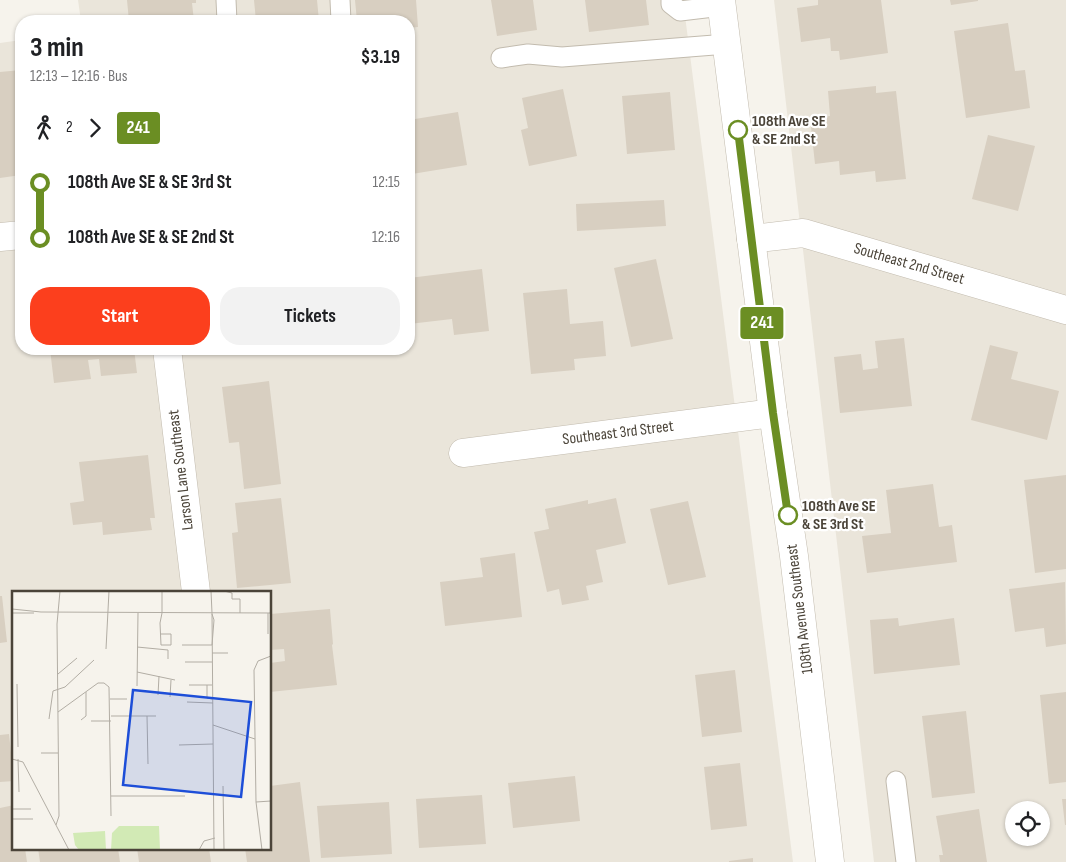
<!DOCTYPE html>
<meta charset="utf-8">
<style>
:root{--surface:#fff;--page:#f2f2f2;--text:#202124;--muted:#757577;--accent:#fc3f1d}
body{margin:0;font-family:"Sofia Sans Condensed",sans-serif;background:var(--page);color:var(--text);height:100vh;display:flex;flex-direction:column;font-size:19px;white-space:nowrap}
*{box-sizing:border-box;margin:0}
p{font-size:16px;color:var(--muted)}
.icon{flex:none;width:28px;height:28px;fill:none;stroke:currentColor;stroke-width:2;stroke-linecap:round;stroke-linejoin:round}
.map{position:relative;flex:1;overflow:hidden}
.drawer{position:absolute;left:15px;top:15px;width:400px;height:340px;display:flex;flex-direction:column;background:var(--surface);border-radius:20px;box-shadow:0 1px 4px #0004}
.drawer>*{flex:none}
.badge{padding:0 10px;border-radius:4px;font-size:18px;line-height:32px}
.fabs{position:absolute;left:1005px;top:801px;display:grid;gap:10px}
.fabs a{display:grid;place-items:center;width:45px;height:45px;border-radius:50%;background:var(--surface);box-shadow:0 1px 4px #0004;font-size:25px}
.map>.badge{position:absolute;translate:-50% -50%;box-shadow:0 0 0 2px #fff}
.legs{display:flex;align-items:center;gap:8px;height:55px;padding:0 15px;font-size:16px}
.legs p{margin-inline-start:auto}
.head{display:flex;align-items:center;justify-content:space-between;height:85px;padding:0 15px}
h1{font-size:28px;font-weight:700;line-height:38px}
.action{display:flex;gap:10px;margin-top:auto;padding:10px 15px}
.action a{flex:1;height:58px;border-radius:20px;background:var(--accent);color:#fff;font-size:20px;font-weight:700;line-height:58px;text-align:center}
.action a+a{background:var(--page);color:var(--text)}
ul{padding:0 15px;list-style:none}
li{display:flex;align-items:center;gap:18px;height:55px;font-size:19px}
li i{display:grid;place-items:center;width:8px;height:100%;margin:0 6px;background:currentColor}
li i::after{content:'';width:12px;height:12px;margin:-6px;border:4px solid;border-radius:50%;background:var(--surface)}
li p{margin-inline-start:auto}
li:first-child i{background:linear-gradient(#0000 50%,currentColor 0)}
li:last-child i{background:linear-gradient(currentColor 50%,#0000 0)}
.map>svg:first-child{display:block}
.residential{fill:#eae5da;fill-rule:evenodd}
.building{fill:#d8cfc1}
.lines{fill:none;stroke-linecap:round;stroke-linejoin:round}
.service-casing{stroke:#c2bbae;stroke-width:21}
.minor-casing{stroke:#c2bbae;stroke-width:29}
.tertiary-casing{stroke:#c2bbae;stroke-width:29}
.service{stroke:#fff;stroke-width:19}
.minor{stroke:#fff;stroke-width:28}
.tertiary{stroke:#fff;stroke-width:28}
.line-1-casing{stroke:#fff;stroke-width:11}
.line-1{stroke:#6b8e23;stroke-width:8}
.stop-1-dot{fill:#fff;stroke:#6b8e23;stroke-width:2.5}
.labels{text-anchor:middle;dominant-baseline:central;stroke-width:4.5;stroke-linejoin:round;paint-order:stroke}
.stop-label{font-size:16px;font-weight:bold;fill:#4b4439;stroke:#fff;text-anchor:start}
.street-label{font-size:16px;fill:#4b4439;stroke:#fff}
.inset-road{fill:none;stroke:#b2ada4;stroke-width:1}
.view{fill:#1d4ed8;fill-opacity:0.15;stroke:#1d4ed8;stroke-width:2.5}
.inset-edge{fill:none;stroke:#4b4439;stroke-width:2.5}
</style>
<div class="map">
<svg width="1066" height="862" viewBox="0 0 1066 862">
<rect width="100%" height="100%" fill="#f6f3ec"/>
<path class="residential" d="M78,0H683L793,862H0V43L21,40V349H409V21H81ZM14,592H270V848H14Z
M774,0H1066V862H874ZM1014,810H1041V838H1014Z"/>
<path class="building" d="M127,0H196V3H192L194,21H129Z
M254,0H317L319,21H256Z
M355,0H416L418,27L409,28V21H357Z
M491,0H533L537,30L497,36Z
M585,0H646L649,25L589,32Z
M818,0H881L888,53L840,60L839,51H831L830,38L801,42L797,8L818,5Z
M950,0H978V1L951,5Z
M1008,23L1015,71L1025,70L1030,108L966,118L954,31Z
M21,70V175L0,178V72Z
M876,86V93L896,91L906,179L876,182L875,171L840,175L839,161L815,164L810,118L830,116L828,91Z
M563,89L577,156L529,166L521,130L528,128L522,98Z
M670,92L675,150L627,154L622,96Z
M458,112L467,165L412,174L409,155V120Z
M988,135L1035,146L1018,211L972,199Z
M664,200L666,226L577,231L576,204Z
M656,259L673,339L631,347L614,268Z
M482,269L489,331L454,335L452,319L409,324V278Z
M567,289L570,324L603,321L606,356L574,359L575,370L531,374L523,293Z
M904,338L912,406L840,413L834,357L861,354L863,370L878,368L875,341Z
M990,345L1018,352L1011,379L1059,391L1047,440L971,420Z
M50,349H134L137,373L101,376L99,359L88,360L91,379L54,383Z
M269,381L281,484L244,489L239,442L229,443L222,387Z
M148,455L155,518H150L152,530L103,535L102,522L73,525L70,503L84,501L79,462Z
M1066,475V569L1035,573L1024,480Z
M933,484L939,527L952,525L957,562L867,573L862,536L891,533L886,490Z
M281,498L291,583L237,588L232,533L238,532L235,503Z
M616,498L626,543L596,550L603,582L586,586L589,600L562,605L559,589L547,592L534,532L549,529L545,509L588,500V504Z
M688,501L706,577L668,585L650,509Z
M515,553L522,617L445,626L440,582L483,577L480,558Z
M1065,582L1066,644L1046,647L1044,628L1015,632L1009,589Z
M0,596H2L7,642L0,643Z
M330,609L333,644L332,645L337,685L270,692V663L285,661L284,649L270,650V614Z
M898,618L899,626L954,618L960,665L874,674L870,620Z
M735,670L742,732L702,737L695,675Z
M1066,692V782L1049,784L1040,695Z
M966,711L975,793L932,798L922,716Z
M9,734L14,781L0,782V735Z
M740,763L747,826L711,830L704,767Z
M575,776L580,821L513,828L508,783Z
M300,782L310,862H247L245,848H270V786Z
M482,795L486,844L419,848L416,799Z
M1062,799H1066V825H1065Z
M389,802L392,854L321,858L317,806Z
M14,805V848H25L27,862H0V808Z
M979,809L987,862H940L939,855H943L936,816Z
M38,848H118L120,862H40Z
M137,848H209L211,862H139Z
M753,858V862H729V861Z"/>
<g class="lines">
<g class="service-casing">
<path id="service" d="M226,0L227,21
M340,0L341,21
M671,0V4L680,11L722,6
M501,58L528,54L562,57L727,44
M896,781L906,862"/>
</g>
<g class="minor-casing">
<path id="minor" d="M0,237L21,235
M751,239L803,233L1066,310
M167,349L196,592
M463,453L773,413"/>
</g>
<g class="tertiary-casing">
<path id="tertiary" d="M721,0L773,413L794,556L830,862"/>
</g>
<use href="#service" class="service"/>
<use href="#minor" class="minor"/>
<use href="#tertiary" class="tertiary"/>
</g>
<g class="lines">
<g class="line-1-casing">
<path id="line-1" d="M738,130L773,413L788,515"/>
</g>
<use href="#line-1" class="line-1"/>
</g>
<g class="stop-1-dot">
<circle cx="738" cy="130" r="9"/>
<circle cx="788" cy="515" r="9"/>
</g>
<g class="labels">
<g class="stop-label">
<text x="752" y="121">108th Ave SE<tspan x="752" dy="18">&amp; SE 2nd St</tspan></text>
<text x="802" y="506">108th Ave SE<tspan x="802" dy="18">&amp; SE 3rd St</tspan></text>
</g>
<g class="street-label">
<text transform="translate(909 264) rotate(16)">Southeast 2nd Street</text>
<text transform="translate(618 433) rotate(-7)">Southeast 3rd Street</text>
<text transform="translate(181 470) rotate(-97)">Larson Lane Southeast</text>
<text transform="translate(800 609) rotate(-97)">108th Avenue Southeast</text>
</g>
</g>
<g transform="translate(12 591)">
<rect width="259" height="259" fill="#f6f3ec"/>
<path d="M107,235H147L148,259H99L100,242ZM93,240L94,259H67L63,254L61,242Z" fill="#d2eab5"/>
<path class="inset-road" d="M199,0L200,22M212,0L220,2V8H228V22M0,18L29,21L259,22M0,22H22M200,22L202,259M149,43H159V54H149L148,32L150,22V0M256,43V22M170,54H200M200,54L202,29L200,23M125,56L156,59V68M94,58L97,0M200,62H216M173,71H200M125,81L163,89M46,83L65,67M5,93L6,156M177,94H195M200,94H195V107L200,108M125,95L126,22M146,104L147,85M158,106L159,89M98,108H115M175,111L201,112M46,121L86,92H92L97,96L99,225M99,125H144M135,125L136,173M37,128L41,100L53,96L82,69M69,129L74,125V101M79,130H99M201,134L243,148M167,154L201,153M29,162H46M0,168L11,171L57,259M6,168L7,201M211,195L212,259M99,205H173M244,211L259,210M0,218H19M0,228H21M44,234L47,225L45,33L48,0M187,259L192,250L203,247M250,259L244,211L242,79L246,70L259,65"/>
<path class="view" d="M121,99L239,111L229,206L111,194Z"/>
<rect width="259" height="259" class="inset-edge"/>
</g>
</svg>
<div class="fabs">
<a><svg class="icon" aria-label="locate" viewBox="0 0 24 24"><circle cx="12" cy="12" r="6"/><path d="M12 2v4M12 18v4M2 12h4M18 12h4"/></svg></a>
</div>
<b class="badge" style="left:762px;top:323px;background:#6b8e23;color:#fff">241</b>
<section class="drawer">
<div class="head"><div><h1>3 min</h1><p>12:13 – 12:16 · Bus</p></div><b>$3.19</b></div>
<div class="legs"><svg class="icon" aria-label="walk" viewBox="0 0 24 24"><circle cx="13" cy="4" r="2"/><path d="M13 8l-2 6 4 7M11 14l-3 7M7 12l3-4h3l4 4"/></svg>2<svg class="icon" aria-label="forward" viewBox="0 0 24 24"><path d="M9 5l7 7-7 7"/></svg><b class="badge" style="background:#6b8e23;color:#fff">241</b></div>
<ul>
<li><i style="color:#6b8e23"></i><b>108th Ave SE &amp; SE 3rd St</b><p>12:15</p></li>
<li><i style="color:#6b8e23"></i><b>108th Ave SE &amp; SE 2nd St</b><p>12:16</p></li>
</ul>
<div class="action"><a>Start</a><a>Tickets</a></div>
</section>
</div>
